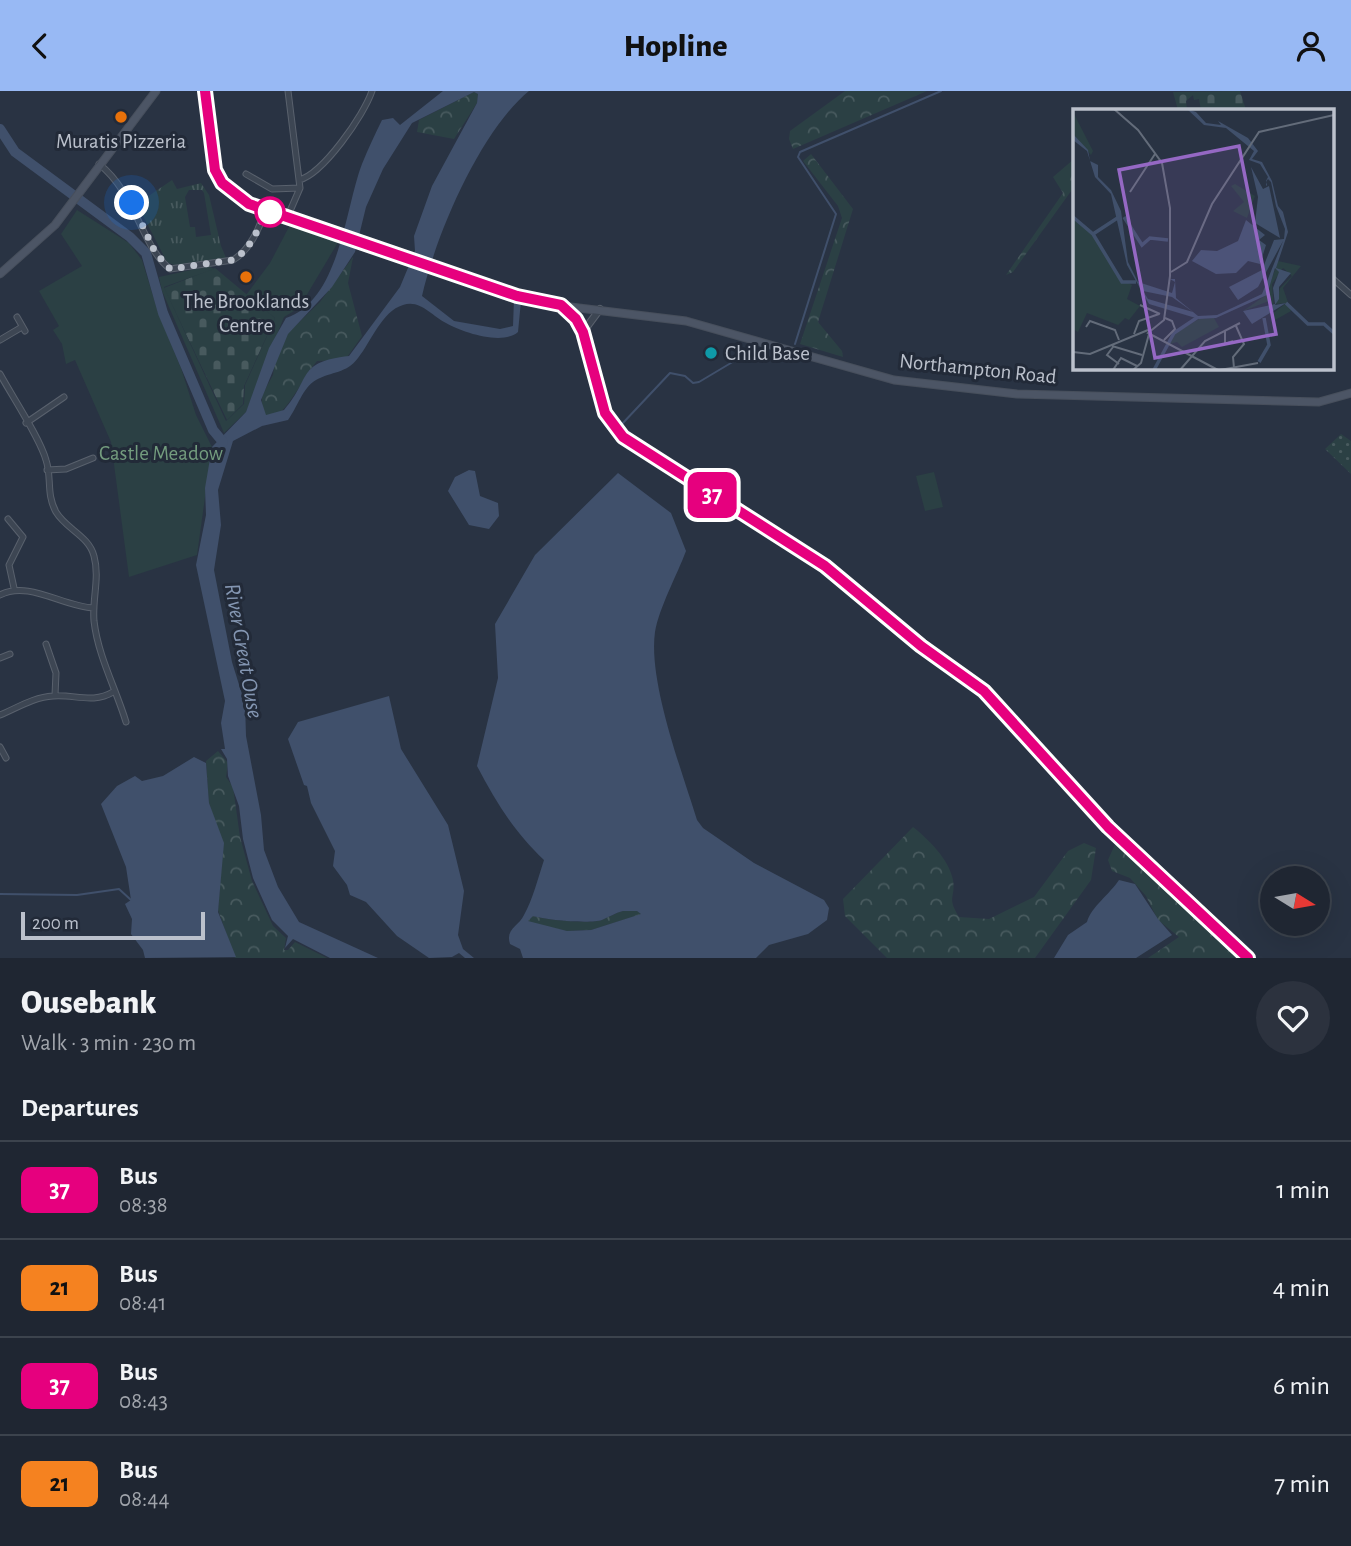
<!DOCTYPE html>
<meta charset="utf-8">
<style>
:root{--surface:#1f2632;--page:#2c323e;--text:#f1f3f6;--muted:#a1a5ac;--line:#3c434d;--accent:#98b9f4}
body{margin:0;font-family:"Alegreya Sans",sans-serif;background:var(--page);color:var(--text);height:100vh;display:flex;flex-direction:column;font-size:26px;white-space:nowrap}
*{box-sizing:border-box;margin:0}
p{font-size:23px;color:var(--muted)}
.icon{flex:none;width:38px;height:38px;fill:none;stroke:currentColor;stroke-width:2;stroke-linecap:round;stroke-linejoin:round}
.map{position:relative;height:867px;overflow:hidden}
.details{display:flex;flex-direction:column;background:var(--surface);flex:1}
.details>*{flex:none}
.badge{padding:0 14px;border-radius:10px;font-size:24px;line-height:46px}
.needle{width:46px;rotate:101deg}
.tools{position:absolute;left:1260px;top:775px;display:grid;gap:14px}
.tools a{display:grid;place-items:center;width:70px;height:70px;border-radius:50%;background:var(--surface);box-shadow:0 7px 28px #0002,0 0 0 2px var(--line);font-size:35px}
.scale{position:absolute;left:21px;bottom:18px;width:184px;box-sizing:border-box;padding-left:7px;border:4px solid #bbc1cc;border-top:0;font-size:19px;line-height:24px;white-space:nowrap;color:#bbc1cc;-webkit-text-stroke:5px #222a38;paint-order:stroke}
.you{position:absolute;width:35px;height:35px;margin:-18px;border:5px solid #fff;border-radius:50%;background:#1a73e8;box-shadow:0 0 0 10px #1a73e833}
.map>.badge{position:absolute;translate:-50% -50%;box-shadow:0 0 0 4px #fff}
h2{padding:0 21px;font-size:26px;line-height:63px}
.round{display:grid;place-items:center;flex:none;width:74px;height:74px;border-radius:37px;background:var(--page)}
.overview{display:flex;align-items:center;justify-content:space-between;height:119px;padding:0 21px}
h1{font-size:33px;font-weight:800;line-height:52px}
ul{padding:0;list-style:none}
li{display:flex;align-items:center;gap:21px;height:98px;padding:0 21px;border-top:2px solid var(--line)}
li div{flex:1}
li b{display:block;font-size:26px}
li em{font-style:normal}
li .badge{min-width:77px;font-weight:700;text-align:center}
header{display:flex;justify-content:space-between;align-items:center;height:91px;padding:0 21px;background:var(--accent);color:#111;font-size:32px;font-weight:800}
.map>svg:first-child{display:block}
.grass{fill:url(#grass-tufts);fill-rule:evenodd}
.forest{fill:url(#forest-crowns)}
.cemetery{fill:url(#cemetery-stones)}
.park{fill:#2b4044}
.garden{fill:url(#garden-dots)}
.water{fill:#40506b;fill-rule:evenodd}
.lines{fill:none;stroke-linecap:round;stroke-linejoin:round}
.stream{stroke:#40506b;stroke-width:2}
.river{stroke:#40506b;stroke-width:10}
.minor-casing{stroke:#59616d;stroke-width:7}
.tertiary-casing{stroke:#59616d;stroke-width:8}
.secondary-casing{stroke:#474f5c;stroke-width:9}
.minor{stroke:#3d4653;stroke-width:5}
.tertiary{stroke:#3d4653;stroke-width:6}
.secondary{stroke:#4c5565;stroke-width:7}
.line-casing{stroke:#fff;stroke-width:16}
.line{stroke:#e6007e;stroke-width:10}
.walk{stroke:#bbc1cc;stroke-width:7;stroke-dasharray:0 12.6}
.food-dot{fill:#e8710a;stroke:#222a38;stroke-width:2.5}
.stop-dot{fill:#fff;stroke:#e6007e;stroke-width:3.5}
.culture-dot{fill:#0f9aa8;stroke:#222a38;stroke-width:2.5}
.labels{text-anchor:middle;dominant-baseline:central;stroke-width:6;stroke-linejoin:round;paint-order:stroke}
.poi-label{font-size:21px;fill:#bbc1cc;stroke:#222a38}
.street-label{font-size:21px;fill:#bbc1cc;stroke:#222a38}
.park-label{font-size:21px;fill:#739c7e;stroke:#222a38}
.water-label{font-size:23px;font-style:italic;fill:#8496b2;stroke:#222a38}
.inset-river{fill:none;stroke:#40506b;stroke-width:3.5}
.inset-road{fill:none;stroke:#636c7a;stroke-width:2}
.view{fill:#9568c4;fill-opacity:0.15;stroke:#9568c4;stroke-width:3.5}
.inset-edge{fill:none;stroke:#bbc1cc;stroke-width:3.5}
</style>
<header><svg class="icon" aria-label="back" viewBox="0 0 24 24"><path d="M15 5l-7 7 7 7"/></svg>Hopline<svg class="icon" aria-label="person" viewBox="0 0 24 24"><circle cx="12" cy="8" r="4"/><path d="M4 21q1-7 8-7t8 7"/></svg></header>
<div class="map">
<svg width="1351" height="867" viewBox="0 0 1351 867">
<defs>
<pattern id="grass-tufts" width="24" height="20" patternUnits="userSpaceOnUse" patternTransform="scale(1.75)"><rect width="24" height="20" fill="#2b4044"/><path d="M3 7l-1-3M5 7V3M7 7l1-3M15 17l-1-3M17 17v-4M19 17l1-3" fill="none" stroke="#485a5e"/></pattern>
<pattern id="forest-crowns" width="20" height="18" patternUnits="userSpaceOnUse" patternTransform="scale(1.75)"><rect width="20" height="18" fill="#2b4044"/><path d="M2 6a3 3 0 1 1 6 0M12 15a3 3 0 1 1 6 0" fill="none" stroke="#485a5e"/></pattern>
<pattern id="cemetery-stones" width="16" height="16" patternUnits="userSpaceOnUse" patternTransform="scale(1.75)"><rect width="16" height="16" fill="#2b4044"/><path d="M2 7V4a2 2 0 0 1 4 0v3zM10 15v-3a2 2 0 0 1 4 0v3z" fill="#485a5e"/></pattern>
<pattern id="garden-dots" width="8" height="8" patternUnits="userSpaceOnUse" patternTransform="scale(1.75)"><rect width="8" height="8" fill="#2b4044"/><path d="M2 2h.1M6 6h.1" fill="none" stroke="#485a5e" stroke-width="1.8" stroke-linecap="round"/></pattern>
</defs>
<rect width="100%" height="100%" fill="#293343"/>
<path class="grass" d="M172,89L177,98L201,92L209,104L221,155L227,169L174,174L167,171L137,113ZM189,99H202L204,102L211,144L196,146L195,136H190L185,106Z"/>
<path class="forest" d="M845,0H927L793,58L789,48L790,40Z
M474,1L478,3L477,12L454,48L417,41L419,29Z
M811,63L853,118L818,231L842,260L843,266L800,253L842,127L838,115L803,70Z
M1074,68V96L1013,181L1006,184L1063,102L1053,86Z
M353,166L348,192L362,245L345,269L317,270C302,288 294,309 278,324H262V304L273,284L276,261L288,242L320,211Z
M218,660L228,672L226,686L233,696L240,746L252,790L273,835L286,847L284,859H288L295,851L327,867H235L218,819L223,755L209,712L206,670Z
M913,736C928,748 949,768 953,789C956,807 946,805 959,826L989,828L1034,806L1068,760L1084,752L1096,757L1091,789L1035,867H887L845,825L843,808Z
M1116,751L1242,867H1148L1179,846L1158,829L1146,805L1130,787L1112,780L1108,769Z
M623,820H637L642,823L591,839L567,840L531,833L528,829L533,825C545,829 591,833 602,829C609,826 615,822 623,820Z"/>
<path class="cemetery" d="M1240,0L1246,19H1201L1199,8L1194,9L1193,4L1186,10L1187,19H1178L1173,1Z
M215,177L275,227L244,295L243,313L227,329L164,197Z"/>
<path class="park" d="M77,119L129,152L142,169L158,221L181,277L196,324L212,356L197,464L129,486L111,351L75,269L66,273L62,253L53,239L59,235L39,200L82,175L61,143Z
M291,132L340,148L299,217L284,226L246,321L224,342L162,200L159,186L209,175L214,178L164,196L226,330L244,313L245,294L275,227L246,204L270,172Z
M934,381L943,416L925,420L916,385Z"/>
<path class="garden" d="M1341,343L1351,350V383L1325,358Z"/>
<path class="water" d="M443,0H529C481,39 436,143 422,205L454,230L500,238L513,235L514,208L521,210L518,241C502,255 462,241 446,232C432,225 420,208 403,214C382,220 371,251 358,267C346,283 332,280 316,289C303,296 297,317 288,329L262,335L233,350L218,399L221,434L214,479L232,571L245,613L246,645L261,724L264,759L278,796L299,831L378,867H330L293,848L285,857L288,845L272,829L253,787L243,748L239,715L228,685L227,668L221,658H225L221,632L225,610L196,474L206,424L205,397L212,356L246,321L269,257L286,227C340,209 345,117 362,73C368,58 375,43 382,29L393,27L400,34ZM474,1L478,3L477,12L432,95L414,145L415,160L400,196L349,265C296,271 312,287 284,319L266,324L261,309L288,243L332,196L355,161L366,116L383,78L412,32Z
M469,379L475,380L480,405L498,412L499,425L489,438L469,434L448,400L455,386Z
M618,382L671,422L686,460C677,484 659,517 655,541C648,591 682,680 697,729L703,737L754,772L824,809L829,817L827,829L808,843L769,854L756,867H523L520,858L510,853C505,838 519,835 524,824C533,808 538,787 544,769C514,741 496,711 477,675L498,587L495,533L535,464ZM623,820H637L641,823L591,839L567,840L528,830L533,825C546,829 590,833 602,829C609,826 615,822 623,820Z
M389,605L401,658L448,734L464,800L458,844L463,858L474,867H465L459,862L452,866L429,867L397,845L366,811L350,804L347,794L333,775L335,760L311,712L307,695L304,694L288,648L298,631Z
M194,666L206,672L209,712L224,752L218,821L236,866L145,867L143,859L131,843L132,828L125,813L131,809L126,776L101,713L117,695L135,685L142,690L163,685Z
M1119,789L1135,793L1158,828L1172,844L1136,867H1054L1068,844L1087,831C1091,816 1110,803 1119,789Z"/>
<g class="lines">
<path class="stream" d="M795,253L836,123L798,66L800,61L941,0
M622,333L670,282L685,285L693,292L699,291L751,260
M0,803L77,804L119,798L131,809"/>
<path class="river" d="M0,38L15,61L130,146L146,162L163,222L213,339L223,351"/>
<g class="minor-casing">
<path id="minor" d="M99,73C136,102 141,155 170,178L233,169C249,160 260,137 265,119
M246,83L272,98L300,97
M299,89C323,83 364,24 372,0
M287,127L300,97L288,0
M1332,187L1351,204
M17,226L25,240
M0,249L22,236
M0,283C12,305 40,347 46,369C52,387 46,403 56,421C66,438 89,445 94,465C100,487 92,508 94,530C98,565 116,598 126,631
M26,332L64,306
M47,379L66,378L93,367
M8,428L23,446L9,474L14,497
M0,504C29,489 63,516 94,517
M46,553L56,582L55,604
M0,567L10,563
M0,624C17,617 34,606 53,605C74,603 93,613 113,601
M0,656L6,667"/>
</g>
<g class="tertiary-casing">
<path id="tertiary" d="M562,215C600,251 588,303 623,346L825,475L921,555L984,599L1108,736L1248,867
M583,241L600,218"/>
</g>
<g class="secondary-casing">
<path id="secondary" d="M205,0L215,79L222,92L249,113L517,205L546,213L686,230L894,289L1017,303L1319,311L1351,302
M0,183L55,134L156,0"/>
</g>
<use href="#minor" class="minor"/>
<use href="#tertiary" class="tertiary"/>
<use href="#secondary" class="secondary"/>
</g>
<g class="lines">
<g class="line-casing">
<path id="line" d="M205,0L215,79L222,92L249,113L517,205L561,214L576,228L583,241L605,322L623,346L825,475L921,555L984,600L1108,736L1248,867"/>
</g>
<use href="#line" class="line"/>
<path class="walk" d="M132,112L155,161L170,178L233,169C249,160 260,137 265,119L270,121"/>
</g>
<g class="food-dot">
<circle cx="121" cy="26" r="7"/>
<circle cx="246" cy="186" r="7"/>
</g>
<circle class="stop-dot" cx="270" cy="121" r="14"/>
<circle class="culture-dot" cx="711" cy="262" r="7"/>
<g class="labels">
<g class="poi-label">
<text x="121" y="50">Muratis Pizzeria</text>
<text x="246" y="210">The Brooklands<tspan x="246" dy="24">Centre</tspan></text>
<text x="725" y="262" text-anchor="start">Child Base</text>
</g>
<g class="street-label">
<text transform="translate(978 278) rotate(6)">Northampton Road</text>
</g>
<g class="park-label">
<text x="161" y="362">Castle Meadow</text>
</g>
<g class="water-label">
<text transform="translate(243 560) rotate(80)">River Great Ouse</text>
</g>
</g>
<g transform="translate(1073 18)">
<rect width="261" height="261" fill="#293343"/>
<path d="M0,3L20,42L18,46L0,25Z" fill="#2b4044"/>
<path d="M162,75L182,87L174,109L160,102L171,93L158,77ZM205,152L228,157L210,179L218,202L202,211L198,206L213,194L203,195L207,179L219,167L210,159L199,175L201,196L196,192L170,202L193,186Z" fill="#2b4044"/>
<path d="M0,107L18,121L47,170L59,176L54,190L67,197L56,211L52,209L45,216L14,204L5,223L0,220ZM141,209L146,218L109,238L104,233L97,235L102,224L126,210Z" fill="#2b4044"/>
<path d="M114,0L123,3L133,14L148,16L145,12L175,29L185,42L179,50L189,53L199,72L205,97L210,103L215,123L203,159L218,164L206,178V190L202,196L213,194L179,215L170,202L202,195L200,179L206,163L202,159L194,186L143,209L126,210L76,195L54,156L38,85L22,68L14,42L0,31V25L15,41L17,52L25,56V68L38,81L48,102L55,153L65,173L99,184L102,173L97,170H102L103,189L125,207L144,206L189,185L210,132L185,178L165,191L156,178L189,161L201,131L211,130L212,120L203,97L198,73L195,70L193,73L194,76L193,77V72L195,68L187,55L176,51L181,42L153,19L131,16ZM70,182L99,188L120,203L75,190ZM178,58L190,80L196,77L207,129L182,114L185,88ZM173,111L192,126L186,131L193,136L187,155L175,152L163,164L143,165L119,152L128,141L144,142L165,132Z" fill="#40506b" fill-rule="evenodd"/>
<path class="inset-river" d="M0,108L20,125L46,108M51,108L69,136L77,129L95,131M20,125L49,173H63M213,194L235,215H251L261,224M186,253L196,236L191,209M81,261L101,224L125,208"/>
<path class="inset-road" d="M41,0L65,21L89,54L97,99V167L91,211L75,224L145,261M57,83L82,45M98,163L114,153L139,95L186,23L261,6M67,196L87,205M13,218L17,212L42,221L46,231M152,222V235L160,232M61,225L66,212L86,205M91,231L102,220L99,212L92,209M39,237L69,246M40,238L34,246L46,255M0,243L17,245L75,221M161,259L160,248L171,235L163,217M40,261L48,249L64,257M60,261L68,254L76,225M107,261L132,232L167,214M147,261L185,254"/>
<path class="view" d="M166,37L203,225L82,249L46,61Z"/>
<rect width="261" height="261" class="inset-edge"/>
</g>
</svg>
<div class="tools">
<a><svg class="needle" viewBox="-14 -14 28 28"><path d="M0-13l5 13h-10z" fill="#e53935"/><path d="M0 13l5-13h-10z" fill="#a1a5ac"/></svg></a>
</div>
<div class="scale">200 m</div>
<div class="you" style="left:132px;top:112px"></div>
<b class="badge" style="left:712px;top:404px;background:#e6007e;color:#fff">37</b>
</div>
<section class="details">
<div class="overview"><div><h1>Ousebank</h1><p>Walk · 3 min · 230 m</p></div><a class="round"><svg class="icon" aria-label="heart" viewBox="0 0 24 24"><path d="M12 20l-8-8c-3-5 5-10 8-4 3-6 11-1 8 4z"/></svg></a></div>
<h2>Departures</h2>
<ul>
<li><span class="badge" style="background:#e6007e;color:#fff">37</span><div><b>Bus</b><p>08:38</p></div><em>1 min</em></li>
<li><span class="badge" style="background:#f58220;color:#111">21</span><div><b>Bus</b><p>08:41</p></div><em>4 min</em></li>
<li><span class="badge" style="background:#e6007e;color:#fff">37</span><div><b>Bus</b><p>08:43</p></div><em>6 min</em></li>
<li><span class="badge" style="background:#f58220;color:#111">21</span><div><b>Bus</b><p>08:44</p></div><em>7 min</em></li>
</ul>
</section>
